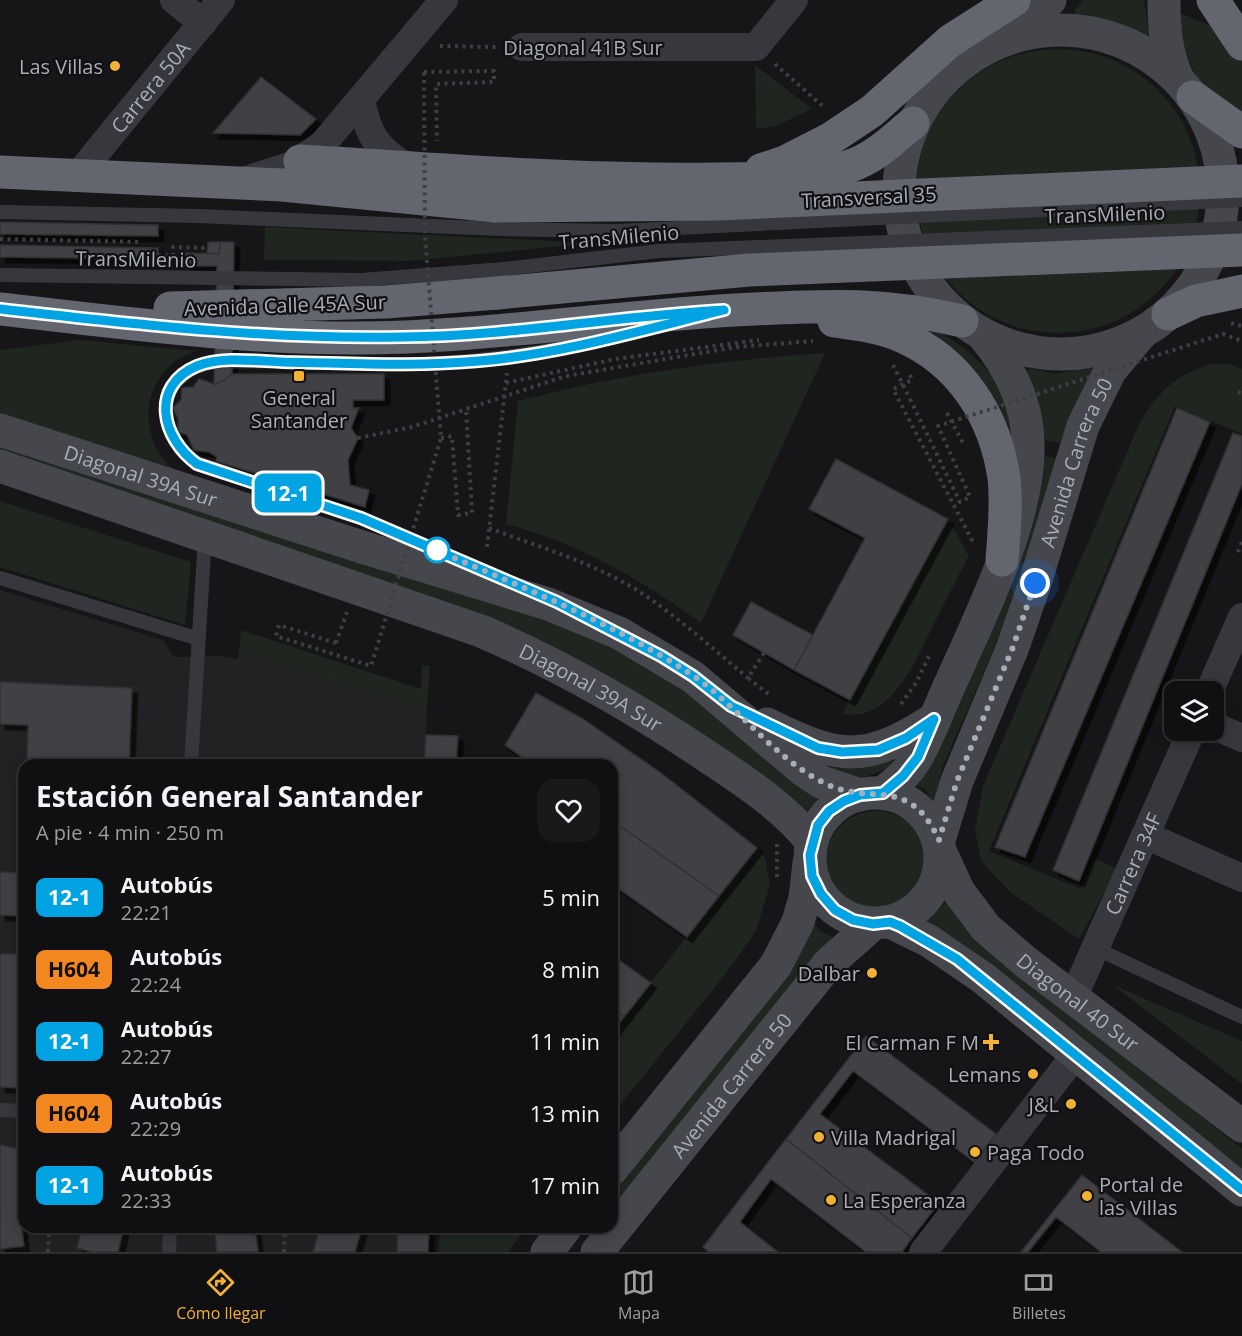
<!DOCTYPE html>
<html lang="es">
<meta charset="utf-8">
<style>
:root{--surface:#101012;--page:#19191b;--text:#f1f3f6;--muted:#9c9d9f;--line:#303032;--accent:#f2b134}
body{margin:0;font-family:"Open Sans",sans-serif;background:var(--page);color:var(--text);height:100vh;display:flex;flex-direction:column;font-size:22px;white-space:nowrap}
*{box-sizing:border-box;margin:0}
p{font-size:20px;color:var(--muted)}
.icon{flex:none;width:33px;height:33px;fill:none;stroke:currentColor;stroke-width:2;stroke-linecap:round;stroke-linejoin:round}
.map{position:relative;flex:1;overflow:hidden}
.panel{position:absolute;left:18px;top:759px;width:600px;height:474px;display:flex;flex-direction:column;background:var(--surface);border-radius:18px;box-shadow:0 3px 15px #0003,0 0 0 2px var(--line)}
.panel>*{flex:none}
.badge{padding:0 12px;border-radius:9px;font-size:21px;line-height:39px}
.buttons{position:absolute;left:1164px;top:681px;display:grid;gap:12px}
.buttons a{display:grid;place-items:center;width:60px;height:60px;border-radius:12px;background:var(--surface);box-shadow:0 3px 15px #0003,0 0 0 2px var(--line);font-size:30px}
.you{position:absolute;width:30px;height:30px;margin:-15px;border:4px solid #fff;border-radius:50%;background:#1a73e8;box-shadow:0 0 0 9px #1a73e833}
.map>.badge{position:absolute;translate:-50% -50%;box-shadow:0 0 0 3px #fff}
.round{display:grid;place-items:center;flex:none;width:63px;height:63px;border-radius:18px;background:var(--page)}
.overview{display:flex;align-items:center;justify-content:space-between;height:102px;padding:0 18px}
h1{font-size:28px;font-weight:700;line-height:45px}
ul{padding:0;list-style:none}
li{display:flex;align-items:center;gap:18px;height:72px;padding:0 18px}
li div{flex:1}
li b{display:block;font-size:22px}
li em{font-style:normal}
li .badge{min-width:66px;font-weight:700;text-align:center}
.dock{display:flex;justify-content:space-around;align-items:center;height:84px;border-top:2px solid var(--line);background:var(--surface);font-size:16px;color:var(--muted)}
.dock a{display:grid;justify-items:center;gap:3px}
.dock .current{color:var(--accent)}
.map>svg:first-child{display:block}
.built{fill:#222225}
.green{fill:#1e261f}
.building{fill:#404145;stroke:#303034;stroke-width:1.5;filter:url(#shadow)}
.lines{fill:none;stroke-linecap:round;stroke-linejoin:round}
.path{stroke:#3d3f44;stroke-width:4;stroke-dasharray:3 4.5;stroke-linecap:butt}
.lane{stroke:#37383d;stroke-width:14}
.street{stroke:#37383d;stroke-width:28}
.secondary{stroke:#45474d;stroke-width:33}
.highway{stroke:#63666e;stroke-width:33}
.path-bridge{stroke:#3d3f44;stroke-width:4;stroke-dasharray:3 4.5;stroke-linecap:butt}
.lane-bridge{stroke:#37383d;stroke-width:14}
.highway-bridge{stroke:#63666e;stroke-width:33}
.line-casing{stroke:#fff;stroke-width:14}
.line{stroke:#01a3e3;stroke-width:9}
.walk{stroke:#a8adb8;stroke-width:6;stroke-dasharray:0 10.8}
.poi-dot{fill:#f2b134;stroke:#111113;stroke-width:2}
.stop-dot{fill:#fff;stroke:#01a3e3;stroke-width:3}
.labels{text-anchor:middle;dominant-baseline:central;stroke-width:4.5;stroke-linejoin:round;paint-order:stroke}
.street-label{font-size:20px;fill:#a8adb8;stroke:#111113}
.poi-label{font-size:20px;fill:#a8adb8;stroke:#111113;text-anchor:end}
</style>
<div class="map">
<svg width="1242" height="1252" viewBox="0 0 1242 1252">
<defs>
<filter id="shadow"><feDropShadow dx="5.5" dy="5.5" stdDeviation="0" flood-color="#0009"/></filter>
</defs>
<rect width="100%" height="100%" fill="#161618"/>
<path class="built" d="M0,590L163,640L174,657L219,656L238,659L239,651L427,709L424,765H24V1227H398L397,1252H0Z"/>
<path class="green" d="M1084,0H1144L1150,38L1145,41L1112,25L1075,16V9Z
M1180,13L1217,28L1242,61V122L1197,78L1183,48Z
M916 191a142 142 0 1 1 284 0a142 142 0 1 1-284 0Z
M755,65L812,109L776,126L756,129Z
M265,227L594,243L408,261L264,260Z
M916,321C948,333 985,360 1002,391C1009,404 1010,422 1014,437L1007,439Z
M79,340L195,351C142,370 133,434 174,470L0,413V350Z
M825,353L701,623C637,577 582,545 506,524L518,401C619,374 721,360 825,353Z
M1211,364H1229L1242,369V434L1175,406L989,851L1081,889L1094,858L1117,869L1079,939L1010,892L981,861L975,830L983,786L1140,422C1160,391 1174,375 1211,364Z
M1091,367L1094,370L1084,386L1063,443L1043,440L1032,384L1026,370L1030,368L1055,374Z
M0,441L520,611L610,645L687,690L823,798L809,816L676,717L0,455Z
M1042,456L1058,458L1006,622L942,768L935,803L924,789L911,783Z
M0,501L191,562L185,625L0,567Z
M948,519L969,556C957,578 946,600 935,622C917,657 892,724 842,714Z
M241,630L421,689L422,665L430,666L427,709L239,651Z
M899,749L895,764C849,789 840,776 801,751Z
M826 861a50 50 0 1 1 100 0a50 50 0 1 1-100 0Z
M757,848L765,858L770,885L756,931L724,976L612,1115V1031Z
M948,900L960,922L981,941L1242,1149V1169L965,945L926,922Z
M813,921L820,931L839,940L612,1213V1192L780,984Z
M1113,985L1242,1041V1084Z
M441,1227H527L508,1252H438Z"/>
<path class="building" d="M261,77L316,119L300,135L213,133Z
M0,222L158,225V236L0,234Z
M208,242H220L219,254L207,253Z
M220,242H234L232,374H384V400H353V408H359L351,428L358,438L348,460L350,485L369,490L365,507L216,461L217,457L209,452L194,450L187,435L178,432V419L173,408L181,400L182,388L193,387L199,379L214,384L217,266H186V253L219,254Z
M220,242H234L232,374L223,381L214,384L217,266H186V253L219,254Z
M0,245L158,248V259L0,257Z
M1177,408L1210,422L1025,857L995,847Z
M1233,433L1242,436V484L1079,881L1053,870Z
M836,459L948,519L850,700L794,670L865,538L809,509Z
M751,602L813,635L794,670L733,635Z
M0,682L132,688L129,765H27L28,725L0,724Z
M536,693L583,719L661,773L757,848L719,896L612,820V765H533L505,745Z
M426,735L458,736L456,765H424Z
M612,820L719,896L687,937L612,884Z
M24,832V916L0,915V872L22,873Z
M0,954H24V1088L0,1087Z
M612,955L651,983L624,1017L612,1008Z
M612,1008L624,1017L612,1032Z
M866,1036L996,1134L974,1162L853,1071L820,1114L939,1203L912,1238L786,1139Z
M786,1139L912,1238L902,1252H866L771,1179L740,1222L778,1252H709L703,1247Z
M0,1145L24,1150V1170L18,1199L24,1246L0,1249Z
M1082,1175L1182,1252H1101L1056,1217L1028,1252H1021Z
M82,1227H124L118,1252H93L77,1248Z
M214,1227H255L258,1252H217Z
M320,1227H362L355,1252H313Z
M398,1227H429L428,1252H397Z"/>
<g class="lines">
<path class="path" d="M440,46L498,47
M775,64L825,108
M424,72L494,71V82L436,84L437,141
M0,239L141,242
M158,255L186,256
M173,256V247L208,248
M1231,323L1242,326
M893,365L910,399
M910,375L912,380L893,389L974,544
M506,383L615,359L759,340
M1238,392L1242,393
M947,413L963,443
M358,438L412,427L566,376L736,347L813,341
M441,438L452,436L458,515L472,513L466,409
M489,528C539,547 591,562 637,590C677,616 712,648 748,678
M487,547L507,373
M1238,552L1242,542
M336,643L347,612
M764,653L748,678L771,696
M901,704L916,683L930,654
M777,844V878
M48,1252L49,1227
M284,1252L285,1227"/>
<path class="lane" d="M0,212L199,216L500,229
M0,275L361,280L504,269
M472,566L361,518L197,463C152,433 154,371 215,362C283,358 351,367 419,364C494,362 567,349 639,331
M0,578L199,639
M191,765L205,537
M1095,948L1242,1017
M0,1110L24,1111
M169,1252L170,1227"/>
<g class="street">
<path d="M174,0L203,23"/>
<path d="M522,47H756L794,0"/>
<path d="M361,100C368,135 376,148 407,167"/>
<path id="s1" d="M78,175L221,0"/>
<path d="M246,180L292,165L322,145L444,0"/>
<path d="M1209,692L1242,617"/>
<path d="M1214,726L1242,738"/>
<path d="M1145,835L1242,878"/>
<path id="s2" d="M1073,998L1192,730"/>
<path d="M923,1252L1076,1054"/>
</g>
<g class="secondary">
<path d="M1164,0C1164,28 1166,54 1178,79"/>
<circle cx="1061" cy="192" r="162"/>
<path d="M1004,36L1050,0"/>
<path id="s3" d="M0,430L362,547L548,604L619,633L693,677L803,770L821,782L860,795"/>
<path id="s4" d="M0,466L481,631C560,665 634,707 705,755C744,781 782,805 812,842"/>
<path d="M767,724C840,760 865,764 934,719"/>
<circle cx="875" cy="858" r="65"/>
<path d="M883,793C893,784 905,776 912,765C927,743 936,715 947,691C978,621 1031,518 1028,442C1027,402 1008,365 983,335"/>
<path id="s5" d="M939,840L957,781L1013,647L1035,583L1083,426L1110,371L1140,335"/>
<path id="s6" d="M941,853L959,892L986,928L1027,963L1242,1126"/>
<path d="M890,922L929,941L983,978L1242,1190"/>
<path d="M612,1169L776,965L798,922L805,898L809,863"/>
<path d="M547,1252L566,1227"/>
<path id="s7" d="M597,1252L829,963L873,924"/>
</g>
<path class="highway" d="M1213,0L1242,44
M1193,97L1242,132
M300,161C438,169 576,181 714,179C759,178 808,182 850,166C875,158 893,139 913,123
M761,170L785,162L830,139L872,111L950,41L1014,0
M0,172L282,185L496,206
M170,308L386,302L497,293
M0,309C134,324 271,343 406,337C523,332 638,314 755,309C831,305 886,303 962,321
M1168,314L1196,301L1242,291
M834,321C856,324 881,327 901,336C960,361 995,416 1004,478C1007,505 1004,533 1002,560"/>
<path class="path-bridge" d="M910,399L960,502L970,497L938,426L1223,334L1242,341
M336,643L279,625L276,636L371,666L441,438L425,236L424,72"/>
<path class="lane-bridge" d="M500,229L618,231L1242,200
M504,269L659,251L1242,228"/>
<path class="highway-bridge" d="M496,206L717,204L1242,181
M497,293L749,270L1242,250"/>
</g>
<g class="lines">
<g class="line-casing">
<path id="line" d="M0,309C133,324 268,340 403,337C510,336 617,316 724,310C643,330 562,354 479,361C414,367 348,363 283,362C257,361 221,356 197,366C149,386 162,439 197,464L361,518L557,602L661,656L693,676L731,706L818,748L842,752L878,750L906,738L934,719L918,757L903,776L883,793L860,795L844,801L829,811L818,825L810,855L812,876L821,894L835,910L853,920L873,924L890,922L900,926L957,959L1242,1190"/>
</g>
<use href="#line" class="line"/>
<path class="walk" d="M437,550L426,546C517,585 610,621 692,675C738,706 772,756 822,782C872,808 908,773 939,840L957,781L1013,647L1035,583"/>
</g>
<g class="poi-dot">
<circle cx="115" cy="66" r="6"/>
<rect x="293" y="370" width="12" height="12" rx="3"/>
<circle cx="872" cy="973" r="6"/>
<path d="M988 1033h6v6h6v6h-6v6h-6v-6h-6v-6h6z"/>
<circle cx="1033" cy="1074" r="6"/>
<circle cx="1071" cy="1104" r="6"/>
<circle cx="819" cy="1137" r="6"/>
<circle cx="975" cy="1152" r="6"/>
<circle cx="1087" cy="1196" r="6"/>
<circle cx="831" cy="1200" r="6"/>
</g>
<circle class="stop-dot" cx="437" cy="550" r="12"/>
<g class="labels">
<g class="street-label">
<text x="583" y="47">Diagonal 41B Sur</text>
<text stroke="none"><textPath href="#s1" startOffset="114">Carrera 50A</textPath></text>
<text transform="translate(869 197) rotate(-3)">Transversal 35</text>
<text transform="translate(1105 214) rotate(-2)">TransMilenio</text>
<text transform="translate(619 237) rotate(-5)">TransMilenio</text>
<text transform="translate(136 259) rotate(1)">TransMilenio</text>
<text transform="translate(285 305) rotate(-2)">Avenida Calle 45A Sur</text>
<text stroke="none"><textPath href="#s5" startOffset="402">Avenida Carrera 50</textPath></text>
<text stroke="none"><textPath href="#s3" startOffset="148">Diagonal 39A Sur</textPath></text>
<text stroke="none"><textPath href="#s4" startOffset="632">Diagonal 39A Sur</textPath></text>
<text stroke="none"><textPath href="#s2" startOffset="147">Carrera 34F</textPath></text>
<text stroke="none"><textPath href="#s6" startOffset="206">Diagonal 40 Sur</textPath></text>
<text stroke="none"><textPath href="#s7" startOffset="214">Avenida Carrera 50</textPath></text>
</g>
<g class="poi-label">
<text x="103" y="66">Las Villas</text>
<text x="299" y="397" text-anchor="middle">General<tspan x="299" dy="23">Santander</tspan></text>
<text x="860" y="973">Dalbar</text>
<text x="979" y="1042">El Carman F M</text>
<text x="1021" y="1074">Lemans</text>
<text x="1059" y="1104">J&amp;L</text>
<text x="831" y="1137" text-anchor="start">Villa Madrigal</text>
<text x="987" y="1152" text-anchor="start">Paga Todo</text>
<text x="1099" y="1184" text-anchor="start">Portal de<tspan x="1099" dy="23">las Villas</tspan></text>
<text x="843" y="1200" text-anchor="start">La Esperanza</text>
</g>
</g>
</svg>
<div class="buttons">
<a><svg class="icon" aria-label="layers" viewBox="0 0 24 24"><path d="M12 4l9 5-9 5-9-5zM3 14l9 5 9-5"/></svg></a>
</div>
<div class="you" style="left:1035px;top:583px"></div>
<b class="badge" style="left:288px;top:493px;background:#01a3e3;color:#fff">12-1</b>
<section class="panel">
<div class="overview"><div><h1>Estación General Santander</h1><p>A pie · 4 min · 250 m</p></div><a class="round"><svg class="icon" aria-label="heart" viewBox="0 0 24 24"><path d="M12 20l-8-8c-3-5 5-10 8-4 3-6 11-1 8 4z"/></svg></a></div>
<ul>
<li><span class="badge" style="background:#01a3e3;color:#fff">12-1</span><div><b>Autobús</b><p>22:21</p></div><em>5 min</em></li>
<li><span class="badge" style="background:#f38820;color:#111">H604</span><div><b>Autobús</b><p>22:24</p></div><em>8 min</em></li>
<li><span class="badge" style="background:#01a3e3;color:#fff">12-1</span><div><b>Autobús</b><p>22:27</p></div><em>11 min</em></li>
<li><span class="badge" style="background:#f38820;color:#111">H604</span><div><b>Autobús</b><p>22:29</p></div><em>13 min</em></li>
<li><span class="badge" style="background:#01a3e3;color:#fff">12-1</span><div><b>Autobús</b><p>22:33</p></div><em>17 min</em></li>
</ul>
</section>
</div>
<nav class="dock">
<a class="current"><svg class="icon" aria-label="directions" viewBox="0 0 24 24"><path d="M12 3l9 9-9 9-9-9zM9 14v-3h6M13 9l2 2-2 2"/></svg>Cómo llegar</a>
<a><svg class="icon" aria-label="map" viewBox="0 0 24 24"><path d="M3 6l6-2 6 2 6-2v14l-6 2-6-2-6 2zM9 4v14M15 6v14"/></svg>Mapa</a>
<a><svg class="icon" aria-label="tickets" viewBox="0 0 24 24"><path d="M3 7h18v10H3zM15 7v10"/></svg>Billetes</a>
</nav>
